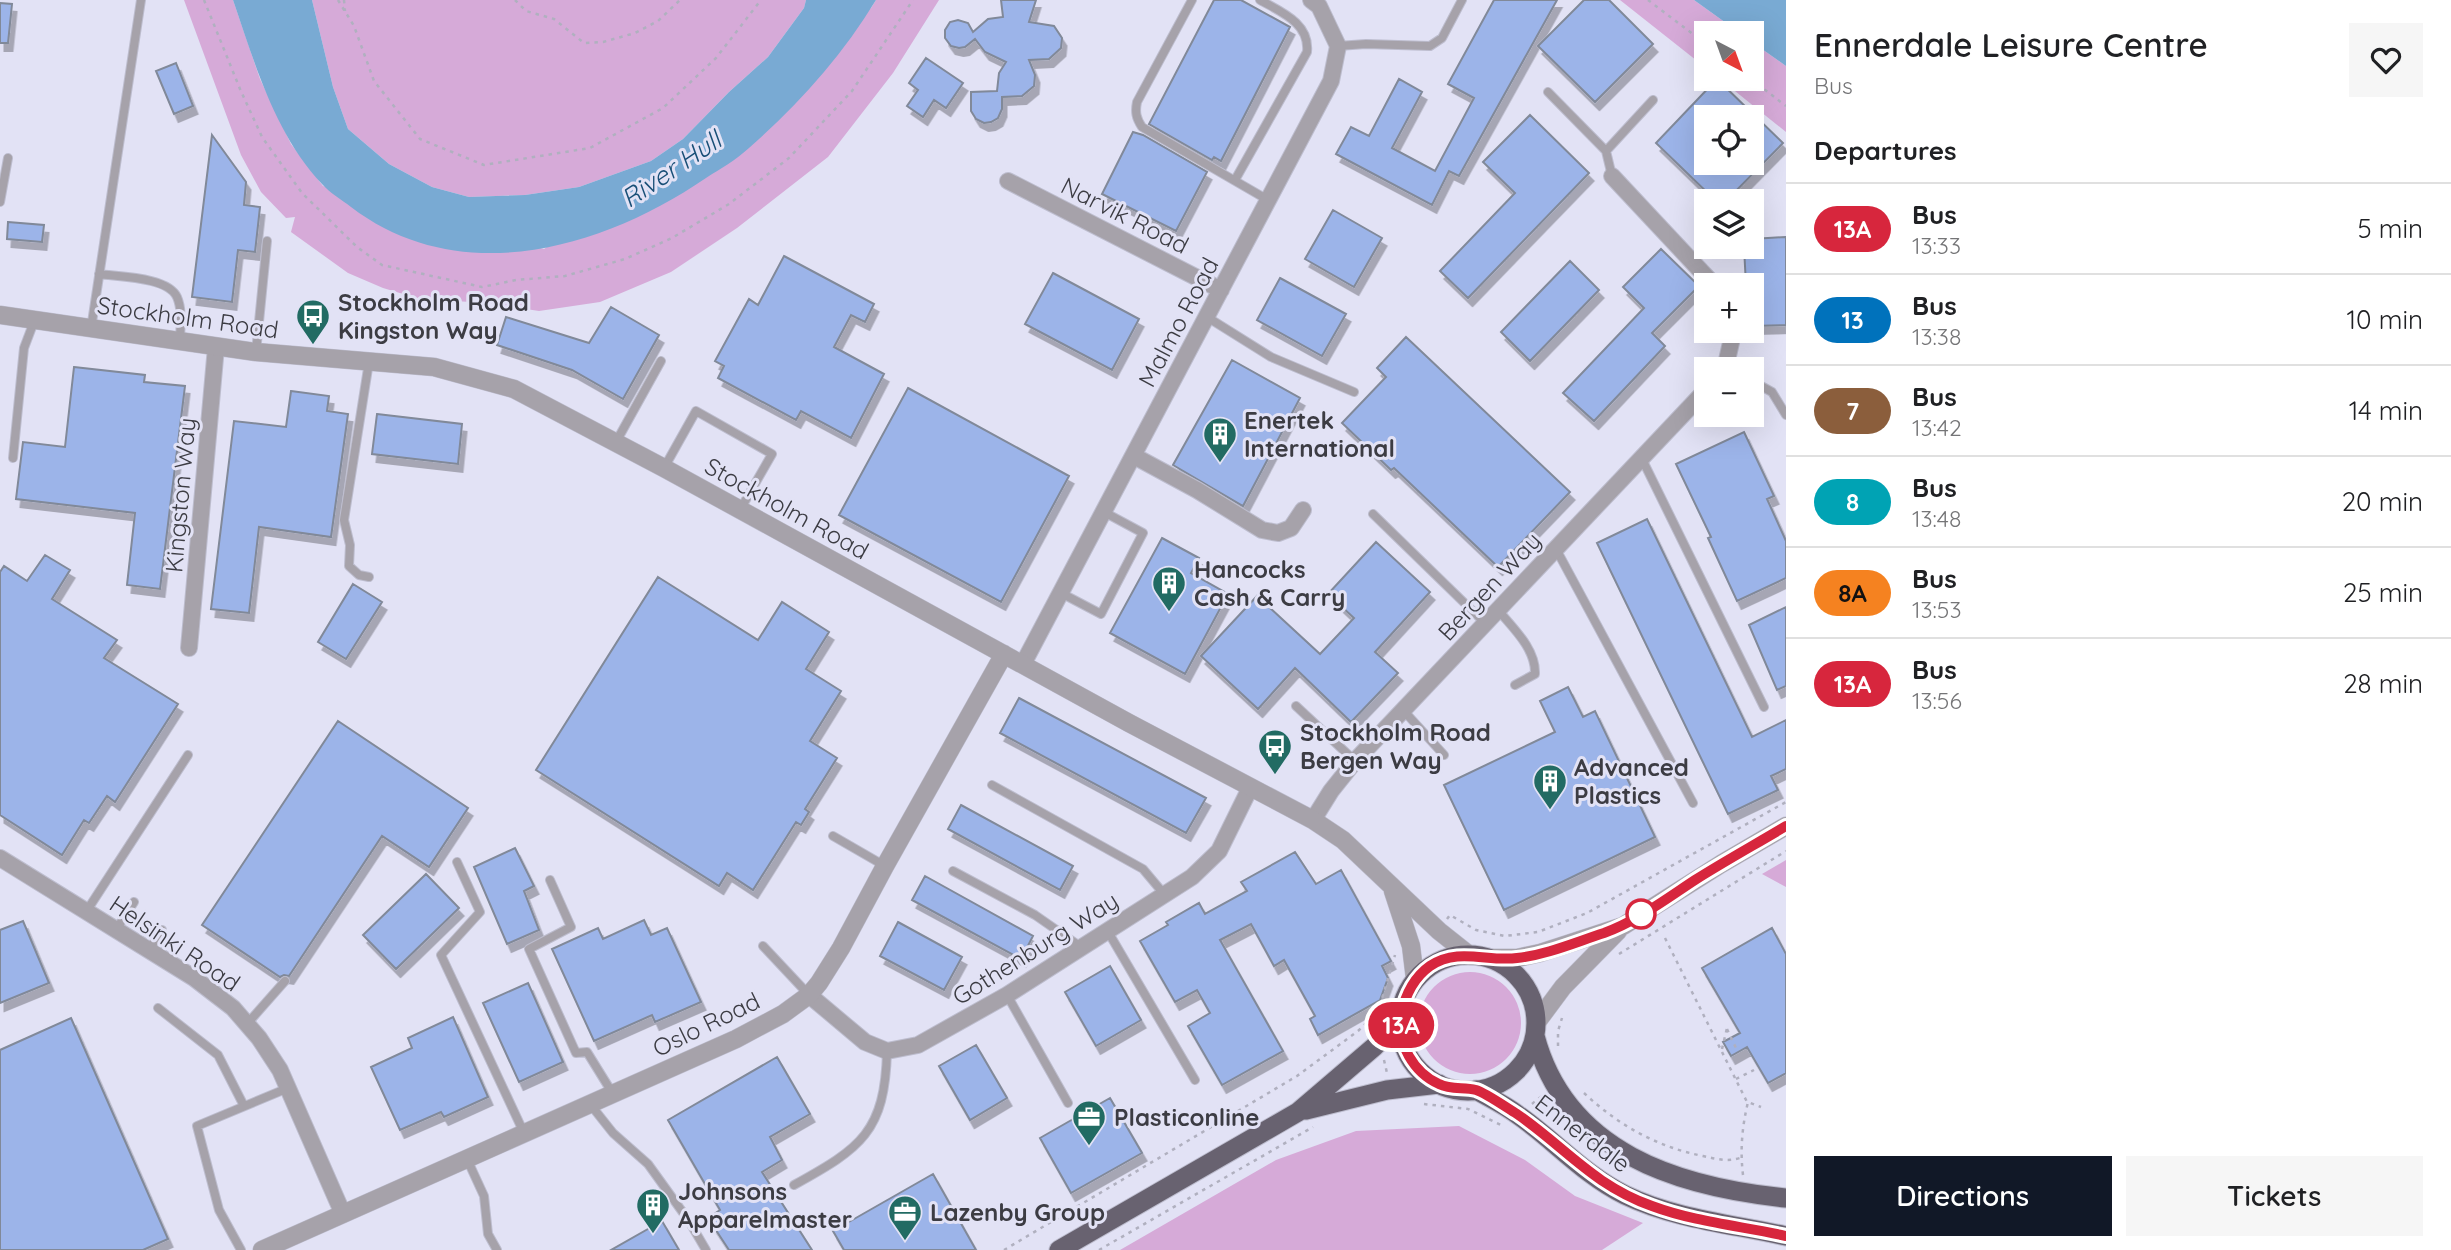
<!DOCTYPE html>
<meta charset="utf-8">
<style>
:root{--surface:#fff;--page:#f6f6f6;--text:#202124;--muted:#757577;--line:#e0e0e0;--accent:#111827}
body{margin:0;font-family:Quicksand,sans-serif;background:var(--page);color:var(--text);height:100vh;display:flex;flex-direction:column;font-size:26px;white-space:nowrap}
*{box-sizing:border-box;margin:0}
p{font-size:23px;color:var(--muted)}
.icon{flex:none;width:38px;height:38px;fill:none;stroke:currentColor;stroke-width:2;stroke-linecap:round;stroke-linejoin:round}
.map{position:relative;flex:1;overflow:hidden}
.drawer{display:flex;flex-direction:column;background:var(--surface);width:665px}
.drawer>*{flex:none}
.badge{padding:0 14px;border-radius:23px;font-size:24px;line-height:46px}
.needle{width:46px;rotate:139deg}
.tools{position:absolute;left:1694px;top:21px;display:grid;gap:14px}
.tools a{display:grid;place-items:center;width:70px;height:70px;border-radius:0px;background:var(--surface);box-shadow:0 7px 28px #0002;font-size:35px}
.map>.badge{position:absolute;translate:-50% -50%;box-shadow:0 0 0 4px #fff}
h2{padding:0 28px;font-size:26px;line-height:63px}
.round{display:grid;place-items:center;flex:none;width:74px;height:74px;border-radius:0px;background:var(--page)}
.summary{display:flex;align-items:center;justify-content:space-between;height:119px;padding:0 28px}
h1{font-size:33px;font-weight:600;line-height:52px}
.primary-button{display:flex;gap:14px;margin-top:auto;padding:14px 28px}
.primary-button a{flex:1;height:80px;border-radius:0px;background:var(--accent);color:#fff;font-size:28px;font-weight:600;line-height:80px;text-align:center}
.primary-button a+a{background:var(--page);color:var(--text)}
ul{padding:0;list-style:none}
li{display:flex;align-items:center;gap:21px;height:91px;padding:0 28px;border-top:2px solid var(--line)}
li div{flex:1}
li b{display:block;font-size:26px}
li em{font-style:normal}
li .badge{min-width:77px;font-weight:700;text-align:center}
main{display:flex;flex:1;min-height:0}
.map>svg:first-child{display:block}
.green{fill:#d6aad8}
.water{fill:#79aad3}
.building{fill:#9cb4e9;stroke:#818999;stroke-width:2;fill-rule:evenodd;filter:url(#shadow)}
.lines{fill:none;stroke-linecap:round;stroke-linejoin:round}
.service-casing{stroke:#bdbdce;stroke-width:10}
.minor-casing{stroke:#bdbdce;stroke-width:18}
.tertiary-casing{stroke:#bdbdce;stroke-width:19}
.trunk-casing{stroke:#bdbdce;stroke-width:21}
.path{stroke:#b0b0bf;stroke-width:2.5;stroke-dasharray:3.5 5;stroke-linecap:butt}
.service{stroke:#a6a2aa;stroke-width:8}
.minor{stroke:#a6a2aa;stroke-width:16}
.tertiary{stroke:#a6a2aa;stroke-width:18}
.trunk{stroke:#686270;stroke-width:19}
.line-casing{stroke:#fff;stroke-width:16}
.line{stroke:#d7263d;stroke-width:10}
.stop-dot{fill:#fff;stroke:#d7263d;stroke-width:3.5}
.labels{text-anchor:middle;dominant-baseline:central;stroke-width:6;stroke-linejoin:round;paint-order:stroke}
.street-label{font-size:24px;fill:#3c3c43;stroke:#e2e2f5}
.poi-label{font-size:24px;font-weight:bold;fill:#3c3c43;stroke:#e2e2f5;text-anchor:start}
.water-label{font-size:26px;font-style:italic;fill:#194f77;stroke:#e2e2f5}
</style>
<main>
<div class="map">
<svg width="1786" height="1250" viewBox="0 0 1786 1250">
<defs>
<filter id="shadow"><feDropShadow dx="4.5" dy="8" stdDeviation="0" flood-color="#0004"/></filter>
</defs>
<rect width="100%" height="100%" fill="#e2e2f5"/>
<path class="green" d="M184,0H233L260,79L291,144L323,186L544,249L871,8L876,0H939L893,73L828,157L737,228L671,272L600,302L539,311L488,303L420,299L383,288L348,273L291,232L295,217L286,218L261,192L241,155Z
M312,0H806L804,8L768,57L729,92L683,139L651,161L579,187L525,195L469,197L432,187L389,164L348,129L333,87Z
M1620,0H1694L1740,33H1706V68Z
M1752,42L1786,66V132L1720,79H1752Z
M1786,860V887L1762,874Z
M1419 1023a51 51 0 1 1 102 0a51 51 0 1 1-102 0Z
M1459,1126L1525,1160L1575,1196L1643,1223L1602,1250H1120L1276,1160L1356,1131Z"/>
<path class="water" d="M233,0H312L333,87L348,129L389,164L432,187L469,197L525,195L579,187L651,161L683,139L729,92L768,57L804,8L806,0H876C842,56 798,105 749,148C736,160 720,169 706,178C602,249 460,290 351,207C342,200 330,193 322,184C275,134 255,64 233,0Z
M1694,0H1786V66L1752,42V33H1740Z"/>
<path class="building" d="M1001,0H1036L1029,22L1054,26L1062,38L1061,48L1049,59L1029,60L1035,75L1034,86L1022,96L1002,97V109L998,118L991,122L984,123L976,119L971,111V92L997,91L999,73L1006,62L985,52L975,39L965,47L959,48L951,46L945,38V30L950,22L958,20L968,23L973,32L988,19L1003,17Z
M1214,0H1241L1290,27L1221,161L1214,157L1212,160L1149,124Z
M1494,0H1557L1459,176L1449,171L1432,205L1336,154L1351,127L1369,136L1399,79L1422,92L1392,148L1435,171L1474,98L1448,84Z
M1584,0H1609L1653,44L1595,102L1538,46Z
M0,3L12,4L8,43H0Z
M926,58L963,83L946,108L934,100L923,117L907,106L918,90L909,83Z
M176,63L193,106L174,114L156,71Z
M1717,79L1783,143L1726,201H1716L1656,143ZM1706,117H1752V163H1706Z
M1530,115L1589,173L1468,298L1440,271L1515,193L1483,162Z
M1133,132L1143,135L1207,172L1176,231L1102,194Z
M212,135L246,182L244,205L260,207L255,252L238,250L232,302L192,297Z
M1333,210L1382,238L1354,287L1305,259Z
M8,222L44,225L42,242L7,239Z
M1786,237V325L1752,326V285H1746L1744,247H1752V239Z
M1661,249L1699,286L1652,333L1665,346L1594,421L1563,393L1644,308L1623,287Z
M784,256L874,304L865,322L851,315L834,347L884,374L851,438L801,411L796,420L718,378L724,366L715,361L749,299L758,305Z
M1570,261L1599,290L1530,361L1501,332Z
M1053,273L1139,319L1112,370L1025,324Z
M1280,278L1346,314L1322,356L1257,320Z
M611,307L659,335L623,399L572,370L497,345L506,317L589,343Z
M1406,337L1570,492L1498,567L1394,468L1391,470L1342,423L1386,377L1377,368Z
M1232,360L1300,398L1243,506L1173,465Z
M74,367L145,375L144,382L185,386L160,589L127,585L135,513L16,499L23,442L65,447Z
M908,388L1069,476L1001,602L839,515Z
M291,391L329,396L327,411L348,414L331,537L259,527L249,613L211,609L234,421L286,427Z
M377,414L462,424L458,464L372,454Z
M1744,432L1774,496L1767,499L1786,541V578L1737,601L1708,538L1711,537L1676,464Z
M1647,519L1752,737L1786,720V769L1771,776L1778,790L1728,814L1597,543Z
M1162,538L1199,558L1191,573L1228,594L1185,674L1110,633Z
M1376,542L1430,592L1375,652L1398,673L1351,722L1295,668L1258,709L1201,656L1257,596L1320,654L1354,618L1328,594Z
M45,555L70,570L52,599L117,640L104,658L178,704L115,802L107,796L89,823L84,820L62,855L0,815V572L4,566L27,581Z
M658,577L758,640L782,602L829,632L806,669L841,691L810,741L837,758L805,809L809,812L801,825L796,822L753,890L727,873L719,886L536,770Z
M353,584L382,602L346,659L318,642Z
M1786,607V686L1777,690L1749,625Z
M1568,687L1583,717L1595,711L1655,837L1504,910L1444,785L1555,732L1540,701Z
M1019,698L1206,798L1186,833L1000,733Z
M338,721L468,808L429,867L382,836L289,976L284,975L280,977L202,925Z
M961,805L1073,866L1060,890L948,829Z
M515,848L534,886L524,891L539,930L507,944L474,867Z
M1295,852L1316,884L1341,870L1391,961L1382,966L1388,978L1380,1000L1318,1035L1310,1019L1315,1016L1284,960L1274,966L1251,924L1220,940L1283,1051L1222,1085L1188,1026L1210,1013L1197,990L1175,1002L1140,941L1168,925L1166,922L1199,903L1205,914L1247,891L1241,882Z
M426,874L459,908L396,969L363,935Z
M925,876L1033,936L1021,959L912,900Z
M644,920L651,935L667,928L701,1002L655,1022L652,1015L594,1041L552,949L598,928L603,939Z
M23,921L49,983L0,1003V930Z
M898,922L962,957L944,990L880,956Z
M1772,928L1786,954V1073L1768,1083L1747,1047L1731,1056L1723,1042L1740,1033L1702,968Z
M1110,966L1141,1020L1096,1046L1065,992Z
M528,983L563,1062L519,1082L483,1003Z
M453,1017L488,1097L444,1117L441,1112L400,1130L371,1067L412,1048L408,1038Z
M71,1018L168,1239L143,1250H0V1050Z
M976,1045L1007,1098L970,1120L939,1066Z
M777,1057L810,1114L770,1137L782,1160L762,1172L812,1250H729L708,1218L720,1210L668,1120Z
M1110,1098L1142,1153L1071,1193L1040,1138Z
M933,1174L976,1250H844L833,1231Z
M662,1221L679,1250H611Z"/>
<g class="lines">
<g class="service-casing">
<path id="service" d="M1192,0L1137,102C1135,112 1136,118 1142,127L1268,200
M1338,46L1366,44L1430,46L1442,38L1462,0
M1548,92L1606,151
M1612,176L1606,151L1653,100
M1235,180L1307,52C1310,23 1281,12 1260,0
M0,202L8,158
M99,274C120,277 168,277 177,297C183,311 180,328 180,342
M1207,317L1271,357L1354,392
M91,329L141,0
M256,352L267,241
M369,362L344,520L350,545L349,566L359,575L369,577
M1752,381L1772,392L1786,415
M616,442L661,361
M13,458L24,348L35,319
M1642,459L1764,707
M664,468L696,411L772,454L740,510
M1373,514L1485,623
M1556,549L1693,803
M1061,593L1101,614L1143,533L1104,512
M1498,610C1513,628 1536,649 1535,674L1515,685
M1296,706L1355,761
M1403,710L1444,755
M992,785L1143,869L1164,894
M833,836L885,866
M457,862L480,912L441,955L524,1133
M953,871L1035,915L1081,947
M550,880L571,927L529,949L576,1053L587,1052L613,1094
M86,912L188,755
M116,930L134,902
M1107,930L1195,1080
M763,946L809,995
M149,950L162,930
M1007,995L1068,1103
M158,1008L218,1055L244,1106
M247,1024L285,981
M590,1104L613,1133L648,1164L689,1221L706,1250
M467,1159L484,1196L488,1234L497,1250
M794,1185C861,1148 885,1132 887,1051
M241,1250L219,1210L197,1126L288,1088"/>
</g>
<g class="minor-casing">
<path id="minor" d="M1612,176L1714,285
M1008,181L1221,290
M1725,369L1732,338L1731,331
M1134,456L1197,490L1262,530L1278,533L1291,528L1303,510
M189,648L216,347
M1023,664L1331,81L1338,46L1319,6L1311,0
M1313,820L1331,791L1355,761L1706,390
M0,858L194,978L233,1008L259,1038L280,1070L343,1214
M809,995L865,1042L887,1051L918,1045L1007,995L1192,877L1219,851L1250,788"/>
</g>
<g class="tertiary-casing">
<path id="tertiary" d="M0,315L256,352L434,367L514,389L664,468L1129,723L1313,820L1343,840L1439,931L1468,954
M1393,891L1411,946L1415,979
M1491,958H1517L1540,953L1623,926L1721,864L1786,826
M1537,1022L1563,987L1618,931
M262,1250L736,1039L783,1014L809,995L819,983L841,948L885,866L1004,654"/>
</g>
<g class="trunk-casing">
<path id="trunk" d="M1400 1023a68 68 0 1 1 136 0a68 68 0 1 1-136 0Z
M1535,1036C1566,1153 1678,1187 1786,1198
M1476,1090C1490,1098 1505,1105 1518,1115C1554,1140 1584,1175 1625,1195C1675,1219 1732,1224 1786,1236
M1306,1110L1387,1090L1439,1084
M1059,1250L1298,1112L1374,1047L1400,1021"/>
</g>
<path class="path" d="M204,0L240,89L262,137L302,193L357,247L382,265L482,287L516,280L565,276L625,259L672,238L729,204L789,158L852,91L913,0
M338,0L354,26L374,81L420,139L484,165L590,148L663,108L716,58L761,0
M344,0L345,11
M515,0L526,11L554,19L584,43L603,42L635,33L658,21L680,0
M1648,0L1706,44
M1751,79L1786,106
M1447,919L1450,915L1476,930L1505,936L1538,932L1587,913L1786,802
M1665,938L1747,1102
M1619,954L1786,851
M1727,1029L1736,1048
M1558,1046V1031L1562,1018
M1722,1049L1727,1028
M1384,1060L1387,1073
M1736,1079L1754,1070
M1584,1093C1618,1125 1657,1147 1703,1156C1717,1159 1727,1162 1740,1158
M1424,1104L1468,1109L1501,1125
M1532,1104L1543,1095
M1743,1175C1740,1150 1742,1127 1748,1102L1761,1107
M1004,1250L1297,1076L1358,1031L1378,1012L1395,955
M1099,1250L1313,1127"/>
<use href="#service" class="service"/>
<use href="#minor" class="minor"/>
<use href="#tertiary" class="tertiary"/>
<use href="#trunk" class="trunk"/>
</g>
<g class="lines">
<g class="line-casing">
<path id="line" d="M1786,826C1756,844 1725,861 1695,880C1666,899 1637,921 1604,933C1576,942 1546,955 1517,958C1487,962 1458,947 1430,966C1413,978 1405,996 1401,1015C1396,1043 1414,1073 1439,1084C1451,1090 1463,1087 1476,1090C1486,1093 1507,1108 1517,1114C1565,1147 1593,1185 1652,1206C1695,1222 1741,1226 1786,1236"/>
</g>
<use href="#line" class="line"/>
</g>
<defs>
<g id="bus-pin" transform="scale(1.75)"><path d="M0 17L-7.5 6A9.5 9.5 0 1 1 7.5 6Z" fill="#226b63" stroke="#e2e2f5"/><path d="M-5-6H5V4H4V6H2V4H-2V6H-4V4H-5ZM-3.5-4V0h7V-4ZM-3.5 1.2v1.5H-2V1.2ZM2 1.2v1.5H3.5V1.2Z" fill="#fff"/></g>
<g id="building-pin" transform="scale(1.75)"><path d="M0 17L-7.5 6A9.5 9.5 0 1 1 7.5 6Z" fill="#226b63" stroke="#e2e2f5"/><path d="M-4-6H4V6H1V3H-1V6H-4ZM-2.5-4.3h1.7v1.8h-1.7ZM.8-4.3h1.7v1.8H.8ZM-2.5-1h1.7V.8h-1.7ZM.8-1h1.7V.8H.8Z" fill="#fff"/></g>
<g id="office-pin" transform="scale(1.75)"><path d="M0 17L-7.5 6A9.5 9.5 0 1 1 7.5 6Z" fill="#226b63" stroke="#e2e2f5"/><path d="M-6-3h4V-5.5h4V-3h4V5H-6ZM-1-4.5V-3h2v-1.5ZM-6 0V1H6V0Z" fill="#fff"/></g>
</defs>
<g fill-rule="evenodd">
<use href="#bus-pin" x="313" y="316"/>
<use href="#building-pin" x="1220" y="434"/>
<use href="#building-pin" x="1169" y="583"/>
<use href="#bus-pin" x="1275" y="746"/>
<use href="#building-pin" x="1550" y="781"/>
<use href="#office-pin" x="1089" y="1117"/>
<use href="#building-pin" x="653" y="1205"/>
<use href="#office-pin" x="905" y="1212"/>
</g>
<circle class="stop-dot" cx="1641" cy="914" r="14"/>
<g class="labels">
<g class="street-label">
<text transform="translate(1125 215) rotate(27)">Narvik Road</text>
<text transform="translate(188 317) rotate(8)">Stockholm Road</text>
<text transform="translate(1178 322) rotate(-62)">Malmo Road</text>
<text transform="translate(180 495) rotate(-85)">Kingston Way</text>
<text transform="translate(787 508) rotate(29)">Stockholm Road</text>
<text transform="translate(1489 586) rotate(-47)">Bergen Way</text>
<text transform="translate(175 943) rotate(34)">Helsinki Road</text>
<text transform="translate(1035 948) rotate(-32)">Gothenburg Way</text>
<text transform="translate(706 1024) rotate(-26)">Oslo Road</text>
<text transform="translate(1583 1133) rotate(37)">Ennerdale</text>
</g>
<g class="poi-label">
<text x="338" y="302">Stockholm Road<tspan x="338" dy="28">Kingston Way</tspan></text>
<text x="1244" y="420">Enertek<tspan x="1244" dy="28">International</tspan></text>
<text x="1194" y="569">Hancocks<tspan x="1194" dy="28">Cash &amp; Carry</tspan></text>
<text x="1300" y="732">Stockholm Road<tspan x="1300" dy="28">Bergen Way</tspan></text>
<text x="1574" y="767">Advanced<tspan x="1574" dy="28">Plastics</tspan></text>
<text x="1114" y="1117">Plasticonline</text>
<text x="678" y="1191">Johnsons<tspan x="678" dy="28">Apparelmaster</tspan></text>
<text x="930" y="1212">Lazenby Group</text>
</g>
<g class="water-label">
<text transform="translate(671 169) rotate(-34)">River Hull</text>
</g>
</g>
</svg>
<div class="tools">
<a><svg class="needle" viewBox="-14 -14 28 28"><path d="M0-13l5 13h-10z" fill="#e53935"/><path d="M0 13l5-13h-10z" fill="#757577"/></svg></a>
<a><svg class="icon" aria-label="locate" viewBox="0 0 24 24"><circle cx="12" cy="12" r="6"/><path d="M12 2v4M12 18v4M2 12h4M18 12h4"/></svg></a>
<a><svg class="icon" aria-label="layers" viewBox="0 0 24 24"><path d="M12 4l9 5-9 5-9-5zM3 14l9 5 9-5"/></svg></a>
<a>+</a>
<a>−</a>
</div>
<b class="badge" style="left:1401px;top:1025px;background:#d7263d;color:#fff">13A</b>
</div>
<section class="drawer">
<div class="summary"><div><h1>Ennerdale Leisure Centre</h1><p>Bus</p></div><a class="round"><svg class="icon" aria-label="heart" viewBox="0 0 24 24"><path d="M12 20l-8-8c-3-5 5-10 8-4 3-6 11-1 8 4z"/></svg></a></div>
<h2>Departures</h2>
<ul>
<li><span class="badge" style="background:#d7263d;color:#fff">13A</span><div><b>Bus</b><p>13:33</p></div><em>5 min</em></li>
<li><span class="badge" style="background:#0072bc;color:#fff">13</span><div><b>Bus</b><p>13:38</p></div><em>10 min</em></li>
<li><span class="badge" style="background:#8b5e3c;color:#fff">7</span><div><b>Bus</b><p>13:42</p></div><em>14 min</em></li>
<li><span class="badge" style="background:#00a3b4;color:#fff">8</span><div><b>Bus</b><p>13:48</p></div><em>20 min</em></li>
<li><span class="badge" style="background:#f58220;color:#111">8A</span><div><b>Bus</b><p>13:53</p></div><em>25 min</em></li>
<li><span class="badge" style="background:#d7263d;color:#fff">13A</span><div><b>Bus</b><p>13:56</p></div><em>28 min</em></li>
</ul>
<div class="primary-button"><a>Directions</a><a>Tickets</a></div>
</section>
</main>
